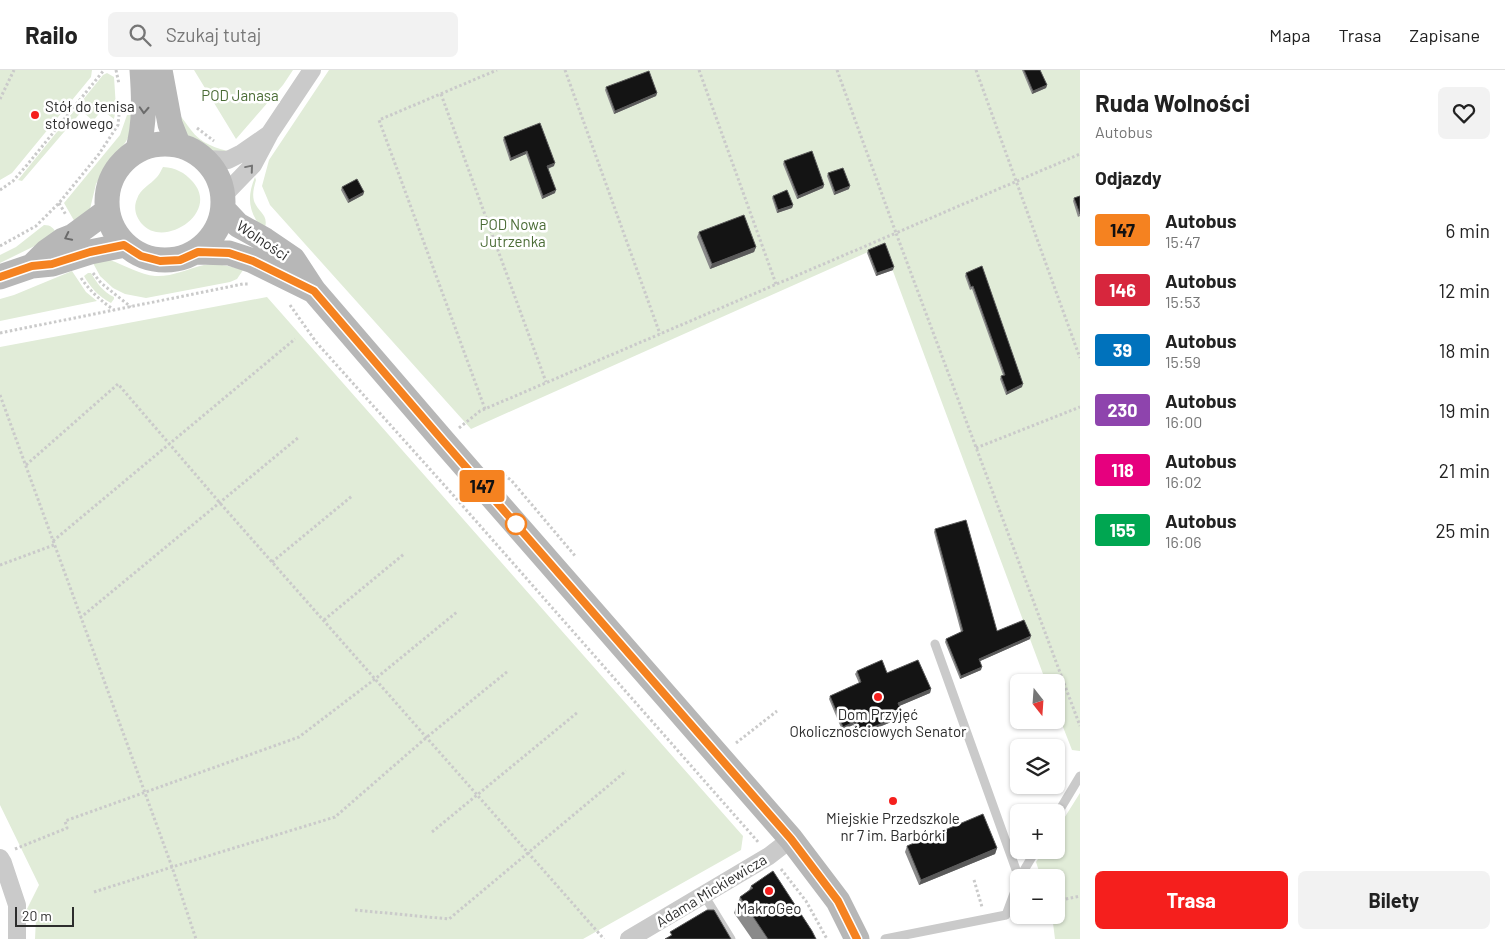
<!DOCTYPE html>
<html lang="pl">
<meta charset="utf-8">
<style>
:root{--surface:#fff;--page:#f2f2f2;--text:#222;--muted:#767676;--line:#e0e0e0;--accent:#f51f1d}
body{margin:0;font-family:Barlow,sans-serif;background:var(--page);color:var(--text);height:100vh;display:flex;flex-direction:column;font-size:19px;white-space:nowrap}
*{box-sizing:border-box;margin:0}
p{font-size:16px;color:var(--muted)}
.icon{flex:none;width:28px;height:28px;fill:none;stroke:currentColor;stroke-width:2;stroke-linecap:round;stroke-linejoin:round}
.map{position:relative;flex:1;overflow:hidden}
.panel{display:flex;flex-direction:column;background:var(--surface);width:425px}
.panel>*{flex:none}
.badge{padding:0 10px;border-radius:4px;font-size:18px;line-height:32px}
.needle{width:32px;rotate:163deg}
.buttons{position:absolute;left:1010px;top:604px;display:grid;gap:10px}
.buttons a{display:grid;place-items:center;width:55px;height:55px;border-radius:8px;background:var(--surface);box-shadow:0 1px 4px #0004;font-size:25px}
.scale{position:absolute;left:15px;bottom:12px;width:59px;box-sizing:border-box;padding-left:5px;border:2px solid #2d2d2d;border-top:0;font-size:14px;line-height:18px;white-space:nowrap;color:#2d2d2d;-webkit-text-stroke:4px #fff;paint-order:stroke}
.map>.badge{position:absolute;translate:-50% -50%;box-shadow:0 0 0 2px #fff}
h2{padding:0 15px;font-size:19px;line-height:45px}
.round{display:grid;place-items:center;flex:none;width:52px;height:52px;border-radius:8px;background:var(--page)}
.summary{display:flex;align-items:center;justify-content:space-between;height:85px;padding:0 15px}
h1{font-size:24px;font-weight:700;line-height:38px}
.primary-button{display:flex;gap:10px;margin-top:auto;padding:10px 15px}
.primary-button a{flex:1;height:58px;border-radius:8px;background:var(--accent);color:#fff;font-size:20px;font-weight:700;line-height:58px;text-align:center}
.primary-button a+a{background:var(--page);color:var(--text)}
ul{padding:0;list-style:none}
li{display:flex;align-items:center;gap:15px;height:60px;padding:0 15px}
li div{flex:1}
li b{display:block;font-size:19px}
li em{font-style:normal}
li .badge{min-width:55px;font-weight:700;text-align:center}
header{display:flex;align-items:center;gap:30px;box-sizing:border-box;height:70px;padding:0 25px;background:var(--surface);border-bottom:1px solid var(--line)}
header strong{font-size:24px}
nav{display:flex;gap:28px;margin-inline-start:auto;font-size:18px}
.search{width:350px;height:45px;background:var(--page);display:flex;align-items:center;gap:12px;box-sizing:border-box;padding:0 18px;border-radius:8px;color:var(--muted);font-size:19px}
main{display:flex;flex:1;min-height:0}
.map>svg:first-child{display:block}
.green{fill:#e1ecd8}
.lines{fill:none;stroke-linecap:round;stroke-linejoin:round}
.path{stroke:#cacaca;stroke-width:3;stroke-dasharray:2.5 2.5;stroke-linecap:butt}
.lane{stroke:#cacaca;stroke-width:9}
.street{stroke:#cacaca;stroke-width:18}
.secondary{stroke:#b7b7b7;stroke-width:25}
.wall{fill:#8a8a8a}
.shaded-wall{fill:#5a5a5a}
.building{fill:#141414;stroke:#5a5a5a}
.oneway{stroke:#6b6b6b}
.oneway2{stroke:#747474}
.line-casing{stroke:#fff;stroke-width:11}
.line{stroke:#f58220;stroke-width:8}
.poi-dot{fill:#f51f1d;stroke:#fff;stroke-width:2}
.stop-dot{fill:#fff;stroke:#f58220;stroke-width:2.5}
.labels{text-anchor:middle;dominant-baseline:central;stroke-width:5;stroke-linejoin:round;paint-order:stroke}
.park-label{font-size:15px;fill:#4b6c36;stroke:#fff}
.poi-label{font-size:15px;fill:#2d2d2d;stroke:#fff}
.street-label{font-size:15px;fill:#2d2d2d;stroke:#fff}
</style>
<header>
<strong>Railo</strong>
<div class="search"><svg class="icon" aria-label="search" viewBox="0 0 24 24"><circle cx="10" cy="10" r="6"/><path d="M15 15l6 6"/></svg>Szukaj tutaj</div>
<nav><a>Mapa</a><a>Trasa</a><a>Zapisane</a></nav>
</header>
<main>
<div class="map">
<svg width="1080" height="869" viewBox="0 0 1080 869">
<rect width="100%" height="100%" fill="#fff"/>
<path class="green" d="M0,0H92L91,7L12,103L0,110Z
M194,0H293L283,15L236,69Z
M329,0H1080V681L1072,680L1056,639V612H1046L884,177L868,182L471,359L270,135L262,116L269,90Z
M107,3L114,7L116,38L114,49L102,40L93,51L82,41L22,111L18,110L103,5Z
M178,44C183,48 186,54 191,60C200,73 217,79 233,82C191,83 192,82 178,44Z
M127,45H133L129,66L125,73L102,103L96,114L90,139L76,154L64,133L120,65Z
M163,97C176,98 184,102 193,112C220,143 164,179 142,154C136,147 133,138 137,129C140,119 150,115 157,107C160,104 161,100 163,97Z
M255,107L256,110C254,117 252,124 254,131C259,144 270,144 264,161C249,143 246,129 255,107Z
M44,155C51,155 54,158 57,165L0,193V185L16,177Z
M110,190C124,195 141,205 155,206C172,207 187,199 204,195C218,193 230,196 243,200L237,209L230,212L146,228L125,224L113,218L100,206L93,193Z
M72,201L86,222L97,231L0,251V229L14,225Z
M88,203H91C97,213 103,222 114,227V229L111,233C99,227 90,217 84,206Z
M267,227L743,766L741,780L583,869H35L36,848L23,847L39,815L0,735V277Z
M1080,723V869H1055L1052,845H1056V808L1041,807L1036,792L1044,780H1056V761Z"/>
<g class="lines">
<path class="path" d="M116,0L119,14
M565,0L660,264
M699,0L776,214
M837,0L896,163L1080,84
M976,0L1080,288
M441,24L546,312
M0,29L14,0
M197,58L214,71
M0,120L13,111L27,95L104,0
M59,133L66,145
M0,176L36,156L59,133L99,84L118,55L119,45
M93,203L101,213L131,237
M81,208C90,221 101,231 114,240
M290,235L316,272L454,426L759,773
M0,263L243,214H248
M0,325L172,797L196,869
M485,339L379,50L497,0
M459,358L480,341L896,163L1080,656
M976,378L1080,337
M26,395L118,314L220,433L604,869
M504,405L511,410L576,487
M53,471L295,269
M272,492L352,426
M0,495L54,475
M80,548L299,367
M324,550L404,484
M736,673L777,641
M432,762L578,642
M15,779L67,758L65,751L299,667L375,609L457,542
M781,799L806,831L827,869
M974,810L982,837
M94,822L172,797L335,747L427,667L508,601
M1056,831L1080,826
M355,840L449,849L626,701"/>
<path class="lane" d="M935,574L1019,808
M1056,746L1080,706
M1020,807L1036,780
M704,825L731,869
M885,869L1006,845L1019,810"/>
<path class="street" d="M206,89L228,90L242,83L268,65
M222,127L253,95L270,63L312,0
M0,788L3,793L17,835V869
M629,869L769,786L791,769"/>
<path class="secondary" d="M160,0L170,54L178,74
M107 132a58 58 0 1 1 116 0a58 58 0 1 1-116 0Z
M138,79C145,53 144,27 142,0
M223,139L238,155L265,170L293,189L314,221L444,372L791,769L838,831L857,869
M198,182L229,183L253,191L314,221
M32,196L46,182L63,170L73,166L107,141
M0,207L32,196L52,194L90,182L125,175"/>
</g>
<path class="wall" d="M1022,0H1040L1047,15L1046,18L1032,24Z
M606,17L657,23L656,26L614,44L605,20Z
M504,67L554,96L548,99L555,123L542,129L526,84L510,91L503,70Z
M784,91L824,115L823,118L797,129L783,94Z
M828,103L849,119L834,125L827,106Z
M342,117L364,122L363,125L348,133L341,120Z
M773,126L793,135L792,138L777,143L772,128Z
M1080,126V146L1078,147L1073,131L1074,128Z
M699,162L756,177L754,182L710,199L697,167Z
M868,180L893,200L876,206L867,183Z
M982,196L1022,317L1006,325L1000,309L1001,306L1003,305L972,219L970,220L965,206L966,203Z
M935,459L997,561L1030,569L980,591L981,600L960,609L945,572L946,569L961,562L934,462Z
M857,601L887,603L931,619L930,623L899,636L903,645L901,648L857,666L853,655L842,660L829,629L830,626L859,613L855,604Z
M907,776L997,778L995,784L919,815L905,782Z
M751,816L816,869H752L734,843L740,827L749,820Z"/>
<path class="shaded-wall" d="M1047,15L1046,18L1032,24L1033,21Z
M657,23L656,26L614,44L615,41Z
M527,81L526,84L510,91L511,88Z
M555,93L554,96L546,99L547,96Z
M824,115L823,118L797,129L798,126Z
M850,116L849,119L834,125L835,122Z
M556,120L555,123L542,129L543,126Z
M364,122L363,125L348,133L349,130Z
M793,135L792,138L777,143L778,140Z
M756,177L754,182L710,199L712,194Z
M894,197L893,200L876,206L877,203Z
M1023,314L1022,317L1006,325L1007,322Z
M1031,566L1030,569L978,592L979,589Z
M982,597L981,600L960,609L961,606Z
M931,619L930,623L897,637L898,633Z
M903,645L901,648L857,666L858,663Z
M854,652L853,655L842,660L843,657Z
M997,778L995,784L919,815L921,810Z"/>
<path class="building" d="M1024,0H1040L1047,15L1033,21Z
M649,1L657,23L615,41L606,17Z
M540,53L555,93L547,96L556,120L543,126L527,81L511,88L504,67Z
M812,81L824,115L798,126L784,91Z
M843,98L850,116L835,122L828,103Z
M357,109L364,122L349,130L342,117Z
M787,120L793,135L778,140L773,126Z
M1080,126V144L1074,128Z
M744,145L756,177L712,194L699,162Z
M885,173L894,197L877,203L868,180Z
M982,196L1023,314L1007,322L1001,306L1005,305L973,216L971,217L966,203Z
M966,450L997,561L1024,550L1031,566L979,589L982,597L961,606L946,569L963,561L935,459Z
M882,590L887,603L918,590L931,619L898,633L903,645L858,663L854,652L843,657L830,626L861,612L857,601Z
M983,744L997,778L921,810L907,776Z
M773,801L812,861L816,869H768L740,827L753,818L751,816Z
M707,840H714L731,869H665L672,865L670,862Z"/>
<defs><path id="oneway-chevron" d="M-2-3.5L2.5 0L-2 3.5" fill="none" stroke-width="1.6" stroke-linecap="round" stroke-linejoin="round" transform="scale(1.25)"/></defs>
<g class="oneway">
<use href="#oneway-chevron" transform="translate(144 40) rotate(93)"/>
<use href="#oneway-chevron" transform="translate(68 167) rotate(154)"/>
</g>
<use class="oneway2" href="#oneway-chevron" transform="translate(250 98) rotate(-50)"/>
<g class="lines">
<g class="line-casing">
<path id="line" d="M0,207L32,196L52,194L90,182L124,175L141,186L160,191L180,190L198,182L229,183L253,191L314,221L444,372L791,769L838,831L857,869"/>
</g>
<use href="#line" class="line"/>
</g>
<g class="poi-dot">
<circle cx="35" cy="45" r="5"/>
<circle cx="878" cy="627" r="5"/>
<circle cx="893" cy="731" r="5"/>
<circle cx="769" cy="821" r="5"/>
</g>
<circle class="stop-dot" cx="516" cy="454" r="10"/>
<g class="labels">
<g class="park-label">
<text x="240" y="25">POD Janasa</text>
<text x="513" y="154">POD Nowa<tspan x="513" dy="17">Jutrzenka</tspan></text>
</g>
<g class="poi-label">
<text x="45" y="36" text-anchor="start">Stół do tenisa<tspan x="45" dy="17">stołowego</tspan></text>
<text x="878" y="644">Dom Przyjęć<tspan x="878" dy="17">Okolicznościowych Senator</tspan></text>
<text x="893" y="748">Miejskie Przedszkole<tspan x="893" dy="17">nr 7 im. Barbórki</tspan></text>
<text x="769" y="838">MakroGeo</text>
</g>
<g class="street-label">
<text transform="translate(263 170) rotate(34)">Wolności</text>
<text transform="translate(711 820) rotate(-31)">Adama Mickiewicza</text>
</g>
</g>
</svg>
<div class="buttons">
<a><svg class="needle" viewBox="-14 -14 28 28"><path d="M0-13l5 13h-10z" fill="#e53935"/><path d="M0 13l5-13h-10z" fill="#767676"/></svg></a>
<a><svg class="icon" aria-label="layers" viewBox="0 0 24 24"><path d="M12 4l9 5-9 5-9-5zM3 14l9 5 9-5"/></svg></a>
<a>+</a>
<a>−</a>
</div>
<div class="scale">20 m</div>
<b class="badge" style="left:482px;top:416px;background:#f58220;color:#111">147</b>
</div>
<section class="panel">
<div class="summary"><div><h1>Ruda Wolności</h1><p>Autobus</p></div><a class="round"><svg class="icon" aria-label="heart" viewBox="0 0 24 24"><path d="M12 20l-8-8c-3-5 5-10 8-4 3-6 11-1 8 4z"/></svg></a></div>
<h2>Odjazdy</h2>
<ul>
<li><span class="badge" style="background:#f58220;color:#111">147</span><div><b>Autobus</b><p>15:47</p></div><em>6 min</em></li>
<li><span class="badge" style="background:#d7263d;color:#fff">146</span><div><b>Autobus</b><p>15:53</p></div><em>12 min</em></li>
<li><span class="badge" style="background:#0072bc;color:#fff">39</span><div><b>Autobus</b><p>15:59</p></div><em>18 min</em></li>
<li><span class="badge" style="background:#8e44ad;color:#fff">230</span><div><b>Autobus</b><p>16:00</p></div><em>19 min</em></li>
<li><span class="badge" style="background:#e6007e;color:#fff">118</span><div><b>Autobus</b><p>16:02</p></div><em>21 min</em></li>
<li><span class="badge" style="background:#00a651;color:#fff">155</span><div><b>Autobus</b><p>16:06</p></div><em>25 min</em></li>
</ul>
<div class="primary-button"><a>Trasa</a><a>Bilety</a></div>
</section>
</main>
